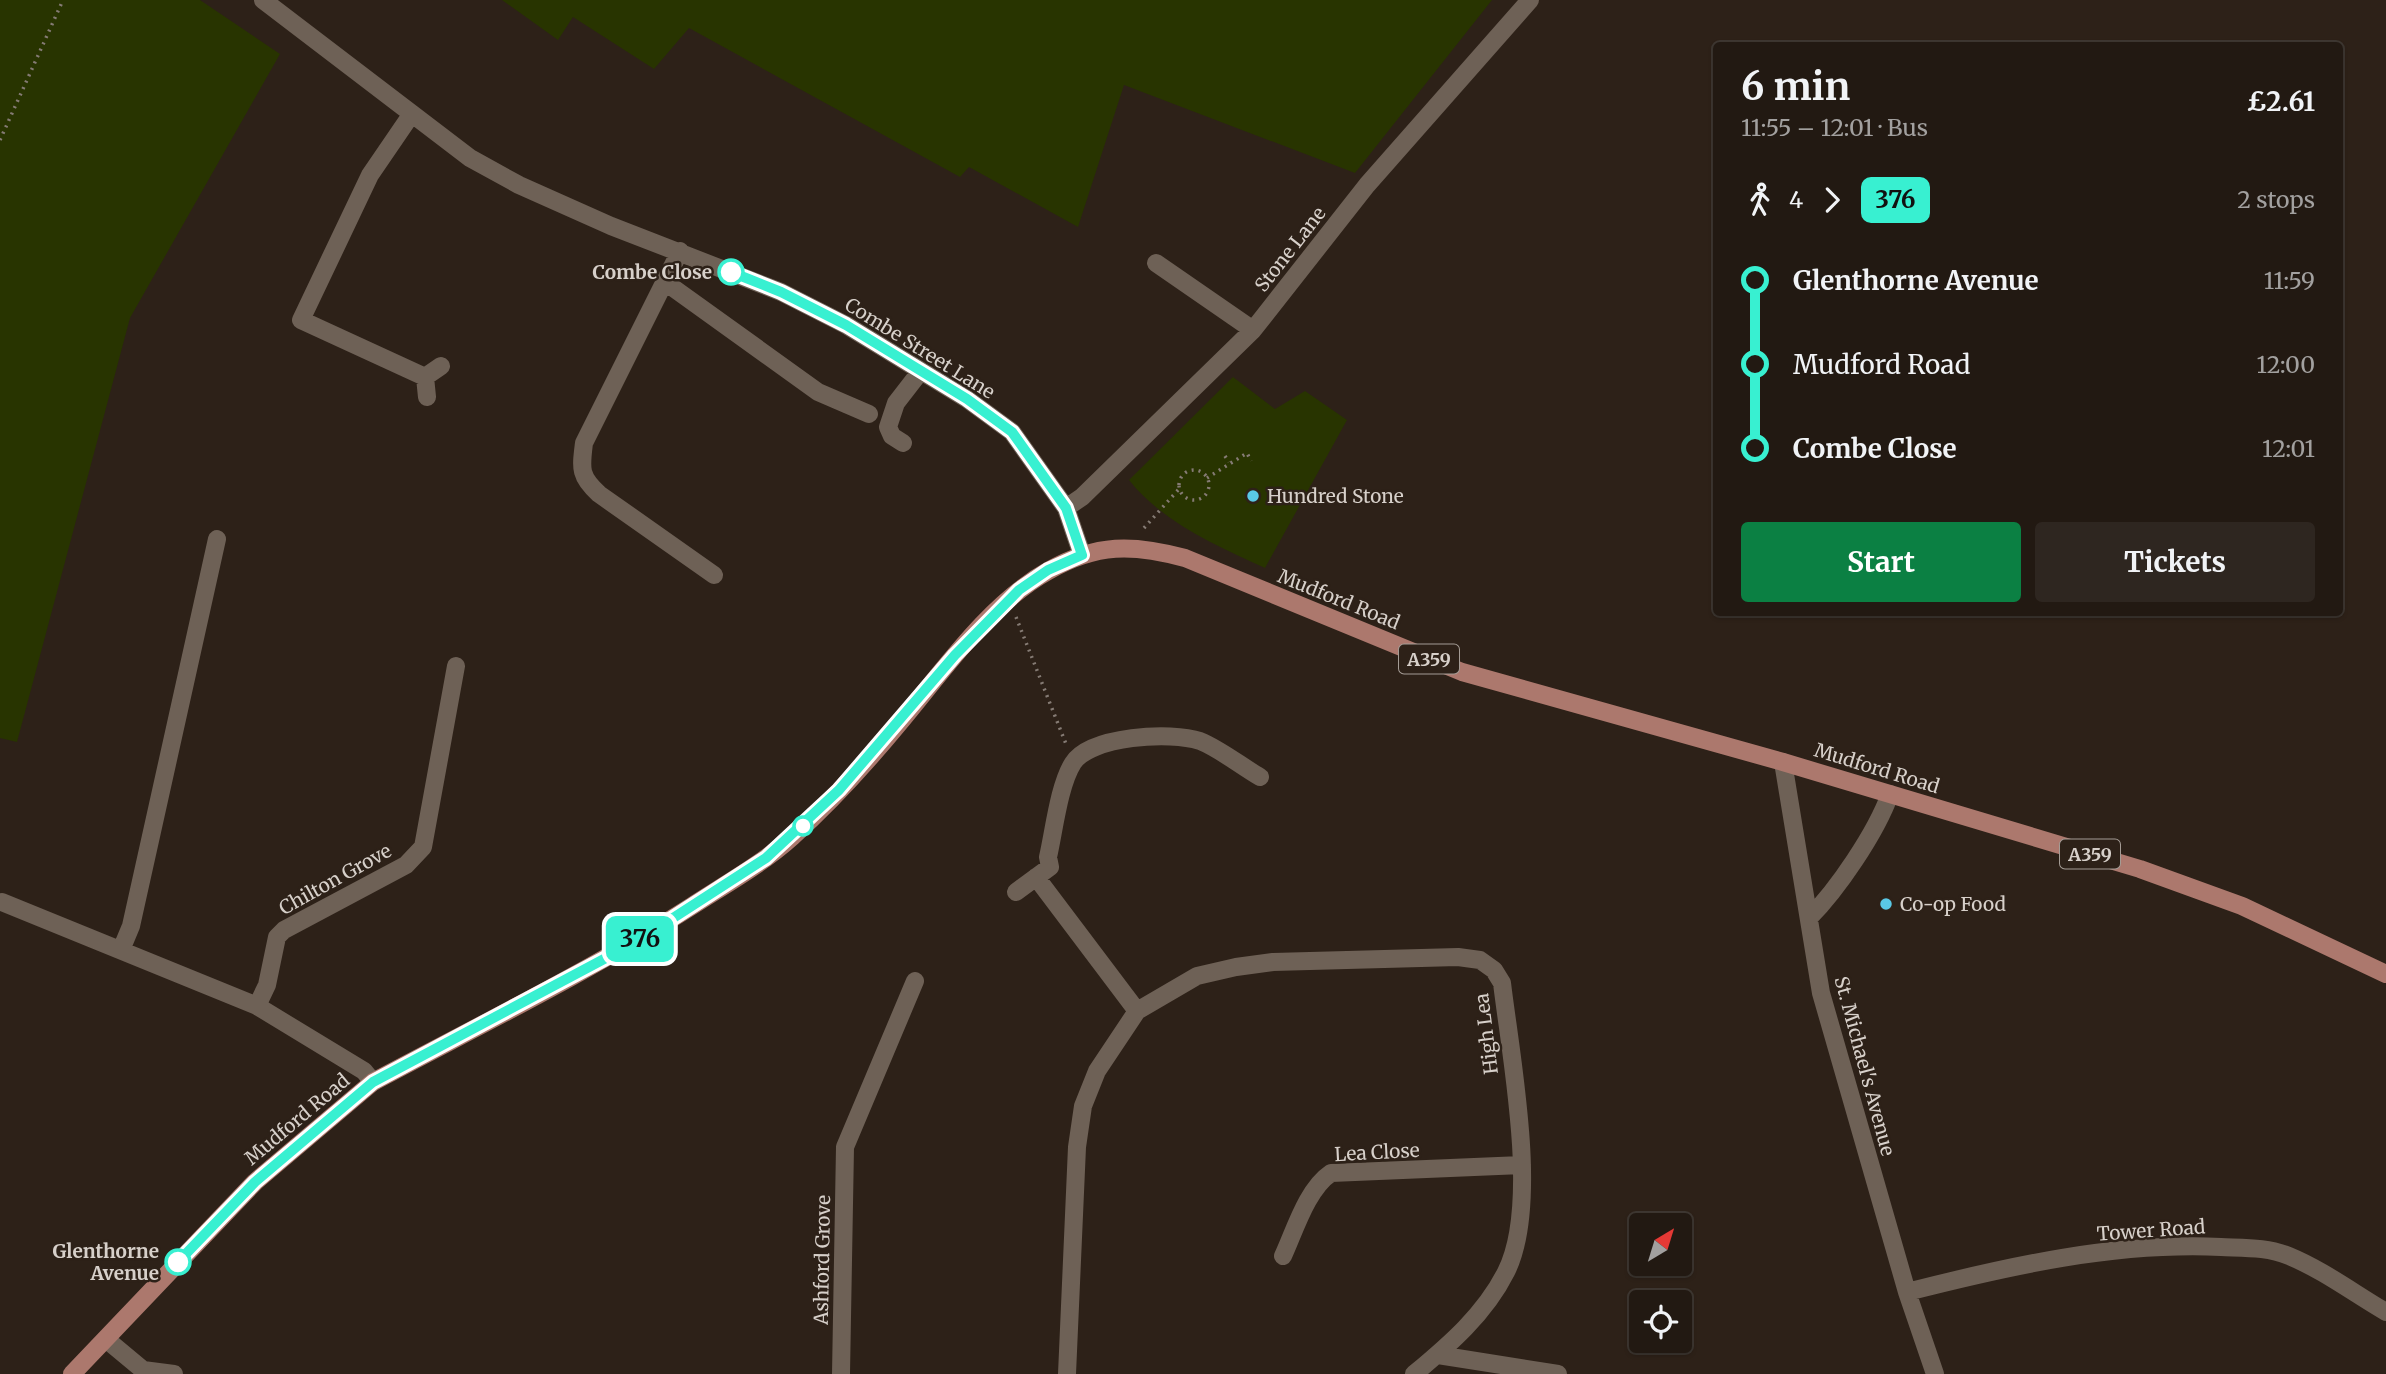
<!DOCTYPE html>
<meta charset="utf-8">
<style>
:root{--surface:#221912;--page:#2e2620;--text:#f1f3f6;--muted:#a2a09f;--line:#3f3832;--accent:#0b8043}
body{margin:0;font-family:Merriweather,serif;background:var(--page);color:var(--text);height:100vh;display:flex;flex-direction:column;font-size:26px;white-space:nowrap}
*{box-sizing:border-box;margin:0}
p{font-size:23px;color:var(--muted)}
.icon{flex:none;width:38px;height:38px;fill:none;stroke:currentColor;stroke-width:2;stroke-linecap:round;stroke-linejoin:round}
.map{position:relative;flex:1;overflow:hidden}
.sheet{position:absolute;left:1713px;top:42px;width:630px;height:574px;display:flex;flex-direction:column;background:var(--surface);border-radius:7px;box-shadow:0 2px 5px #0004,0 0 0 2px var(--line)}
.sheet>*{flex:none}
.badge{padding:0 14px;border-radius:10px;font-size:24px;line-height:46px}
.needle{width:46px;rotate:38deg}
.buttons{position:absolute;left:1629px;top:1213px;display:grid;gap:14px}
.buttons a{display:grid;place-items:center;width:63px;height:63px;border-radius:7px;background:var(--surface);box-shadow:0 2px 5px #0004,0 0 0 2px var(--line);font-size:35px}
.map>.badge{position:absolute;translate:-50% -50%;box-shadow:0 0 0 4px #fff}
.legs{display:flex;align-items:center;gap:10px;height:77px;padding:0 28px;font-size:23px}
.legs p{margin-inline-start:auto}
.overview{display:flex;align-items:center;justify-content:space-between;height:119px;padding:0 28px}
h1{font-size:38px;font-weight:700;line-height:52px}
.button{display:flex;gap:14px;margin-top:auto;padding:14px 28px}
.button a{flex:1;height:80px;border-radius:7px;background:var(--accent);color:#fff;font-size:28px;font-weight:700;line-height:80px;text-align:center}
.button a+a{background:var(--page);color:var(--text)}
ul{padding:0 28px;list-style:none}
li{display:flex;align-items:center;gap:24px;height:84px;font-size:26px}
li i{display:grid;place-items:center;width:10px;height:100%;margin:0 9px;background:currentColor}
li i::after{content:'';width:18px;height:18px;margin:-9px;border:5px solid;border-radius:50%;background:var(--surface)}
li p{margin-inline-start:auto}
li:first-child i{background:linear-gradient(#0000 50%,currentColor 0)}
li:last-child i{background:linear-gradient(currentColor 50%,#0000 0)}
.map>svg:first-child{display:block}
.green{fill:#283400}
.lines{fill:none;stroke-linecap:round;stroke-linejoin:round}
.path{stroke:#857b74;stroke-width:3.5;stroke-dasharray:2 5;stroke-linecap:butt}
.minor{stroke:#6e6156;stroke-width:18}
.major{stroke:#ac786d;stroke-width:18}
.line-1-casing{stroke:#fff;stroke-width:16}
.line-1{stroke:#38f0d1;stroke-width:10}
.stop-1-dot{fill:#fff;stroke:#38f0d1;stroke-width:3.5}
.poi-dot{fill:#5ac8e6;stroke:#2d2118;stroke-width:2.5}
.labels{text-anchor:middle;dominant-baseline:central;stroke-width:5;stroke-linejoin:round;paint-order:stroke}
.shield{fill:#2d2118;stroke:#a49c95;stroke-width:2}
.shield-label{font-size:18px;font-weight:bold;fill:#d7d0ca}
.street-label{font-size:19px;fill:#d7d0ca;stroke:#2d2118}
.stop-label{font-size:19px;font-weight:bold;fill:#d7d0ca;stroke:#2d2118;text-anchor:end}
.poi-label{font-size:19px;fill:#d7d0ca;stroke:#2d2118;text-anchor:start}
</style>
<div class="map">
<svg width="2386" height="1374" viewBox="0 0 2386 1374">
<rect width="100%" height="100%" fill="#2d2118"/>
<path class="green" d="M0,0H200L280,54L130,318L17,742L0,738Z
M502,0H1492L1355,173L1124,85L1078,227L969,167L960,177L689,28L654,69L573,17L558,40Z
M1233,377L1275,409L1305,391L1347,420L1265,568C1217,546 1162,522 1129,480Z"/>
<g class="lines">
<path class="path" d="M0,140L63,0
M1225,456L1229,462
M1179 485a15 15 0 1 1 30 0a15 15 0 1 1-30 0Z
M1207,478L1247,453L1251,461
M1144,528L1179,489
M1016,617L1066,744"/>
<path class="minor" d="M263,0L470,158L519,185L611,226L781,292L846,325L967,399L1012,432L1066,508L1082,555
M411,115L370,175L301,320L425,377
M680,251L584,443C581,468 579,476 599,494L714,575
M1156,263L1253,330
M665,282L818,392L869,414
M427,397L425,377L441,366
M903,443L892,436L888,427L896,403L920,372
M1066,508L1082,497L1253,330L1367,185L1530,0
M1783,762L1821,993L1907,1292L1935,1374
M1036,877L1137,1011
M1016,892L1050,867L1048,857C1054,831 1059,785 1073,763C1090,736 1171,731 1200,741C1220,749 1241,766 1260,777
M2,902L257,1006L364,1071L373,1082
M1809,918C1837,890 1876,833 1890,794
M121,950L131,926L217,539
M257,1006L267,985L277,937L284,930L406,865L423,847L456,666
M1283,1256C1295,1230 1307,1189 1331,1173L1522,1165
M1907,1292C2009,1266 2115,1242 2221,1247C2245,1248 2268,1247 2289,1256C2323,1270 2355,1294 2386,1312
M107,1340L143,1370L174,1374
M1438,1355L1558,1374
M841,1374L845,1147L915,981
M1067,1374L1077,1147L1083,1106L1097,1071L1137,1011L1197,976L1236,967L1273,962L1458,957L1480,960L1494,970L1502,983C1511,1059 1540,1205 1506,1272C1485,1314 1449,1345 1414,1374"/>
<path class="major" d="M72,1374L255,1182L373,1082C480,1025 590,971 692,906C726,884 762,864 792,837C831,802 868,761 901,721C943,671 990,603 1048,571C1097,543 1133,544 1185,558L1462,672L1783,762L2140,869L2242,906L2386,974"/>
</g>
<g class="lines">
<g class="line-1-casing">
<path id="line-1" d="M178,1262L255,1182L373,1082L636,942L766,858L839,790L955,655L1019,590L1048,570L1082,555L1066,508L1012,432L967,399L846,325L781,292L731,272"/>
</g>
<use href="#line-1" class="line-1"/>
</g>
<g class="stop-1-dot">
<circle cx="731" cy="272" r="12"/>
<circle cx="803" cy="826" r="9"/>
<circle cx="178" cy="1262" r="12"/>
</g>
<g class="poi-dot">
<circle cx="1253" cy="496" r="7"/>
<circle cx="1886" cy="904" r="7"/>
</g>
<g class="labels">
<g class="shield">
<rect x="1399" y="644.5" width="60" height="29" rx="5"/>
<rect x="2060" y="839.5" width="60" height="29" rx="5"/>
</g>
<g class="shield-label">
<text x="1429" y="659">A359</text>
<text x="2090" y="854">A359</text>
</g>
<g class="street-label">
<text transform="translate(1290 249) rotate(-52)">Stone Lane</text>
<text transform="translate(920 348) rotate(32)">Combe Street Lane</text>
<text transform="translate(1339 599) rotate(22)">Mudford Road</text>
<text transform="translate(1877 768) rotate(17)">Mudford Road</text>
<text transform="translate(335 879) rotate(-29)">Chilton Grove</text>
<text transform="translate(1486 1034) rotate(-97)">High Lea</text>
<text transform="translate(1865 1066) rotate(75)">St. Michael's Avenue</text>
<text transform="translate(297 1119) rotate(-40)">Mudford Road</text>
<text transform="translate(1377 1152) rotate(-3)">Lea Close</text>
<text transform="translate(2151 1230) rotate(-4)">Tower Road</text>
<text transform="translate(822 1260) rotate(-89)">Ashford Grove</text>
</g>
<g class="stop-label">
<text x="712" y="272">Combe Close</text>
<text x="159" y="1251">Glenthorne<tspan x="159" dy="22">Avenue</tspan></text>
</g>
<g class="poi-label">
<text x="1267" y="496">Hundred Stone</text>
<text x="1900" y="904">Co-op Food</text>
</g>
</g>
</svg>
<div class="buttons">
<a><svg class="needle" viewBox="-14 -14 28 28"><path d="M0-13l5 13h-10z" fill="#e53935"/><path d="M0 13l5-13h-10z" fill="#a2a09f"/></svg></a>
<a><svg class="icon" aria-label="locate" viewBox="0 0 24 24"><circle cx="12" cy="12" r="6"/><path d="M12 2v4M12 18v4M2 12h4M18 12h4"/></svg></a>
</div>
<b class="badge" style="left:640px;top:939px;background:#38f0d1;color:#111">376</b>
<section class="sheet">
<div class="overview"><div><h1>6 min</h1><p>11:55 – 12:01 · Bus</p></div><b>£2.61</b></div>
<div class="legs"><svg class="icon" aria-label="walk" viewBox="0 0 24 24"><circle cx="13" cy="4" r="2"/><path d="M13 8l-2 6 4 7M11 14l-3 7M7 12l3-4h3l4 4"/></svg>4<svg class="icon" aria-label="forward" viewBox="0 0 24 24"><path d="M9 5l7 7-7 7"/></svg><b class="badge" style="background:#38f0d1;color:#111">376</b><p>2 stops</p></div>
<ul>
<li><i style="color:#38f0d1"></i><b>Glenthorne Avenue</b><p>11:59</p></li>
<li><i style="color:#38f0d1"></i><span>Mudford Road</span><p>12:00</p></li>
<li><i style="color:#38f0d1"></i><b>Combe Close</b><p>12:01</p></li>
</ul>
<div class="button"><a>Start</a><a>Tickets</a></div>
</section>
</div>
